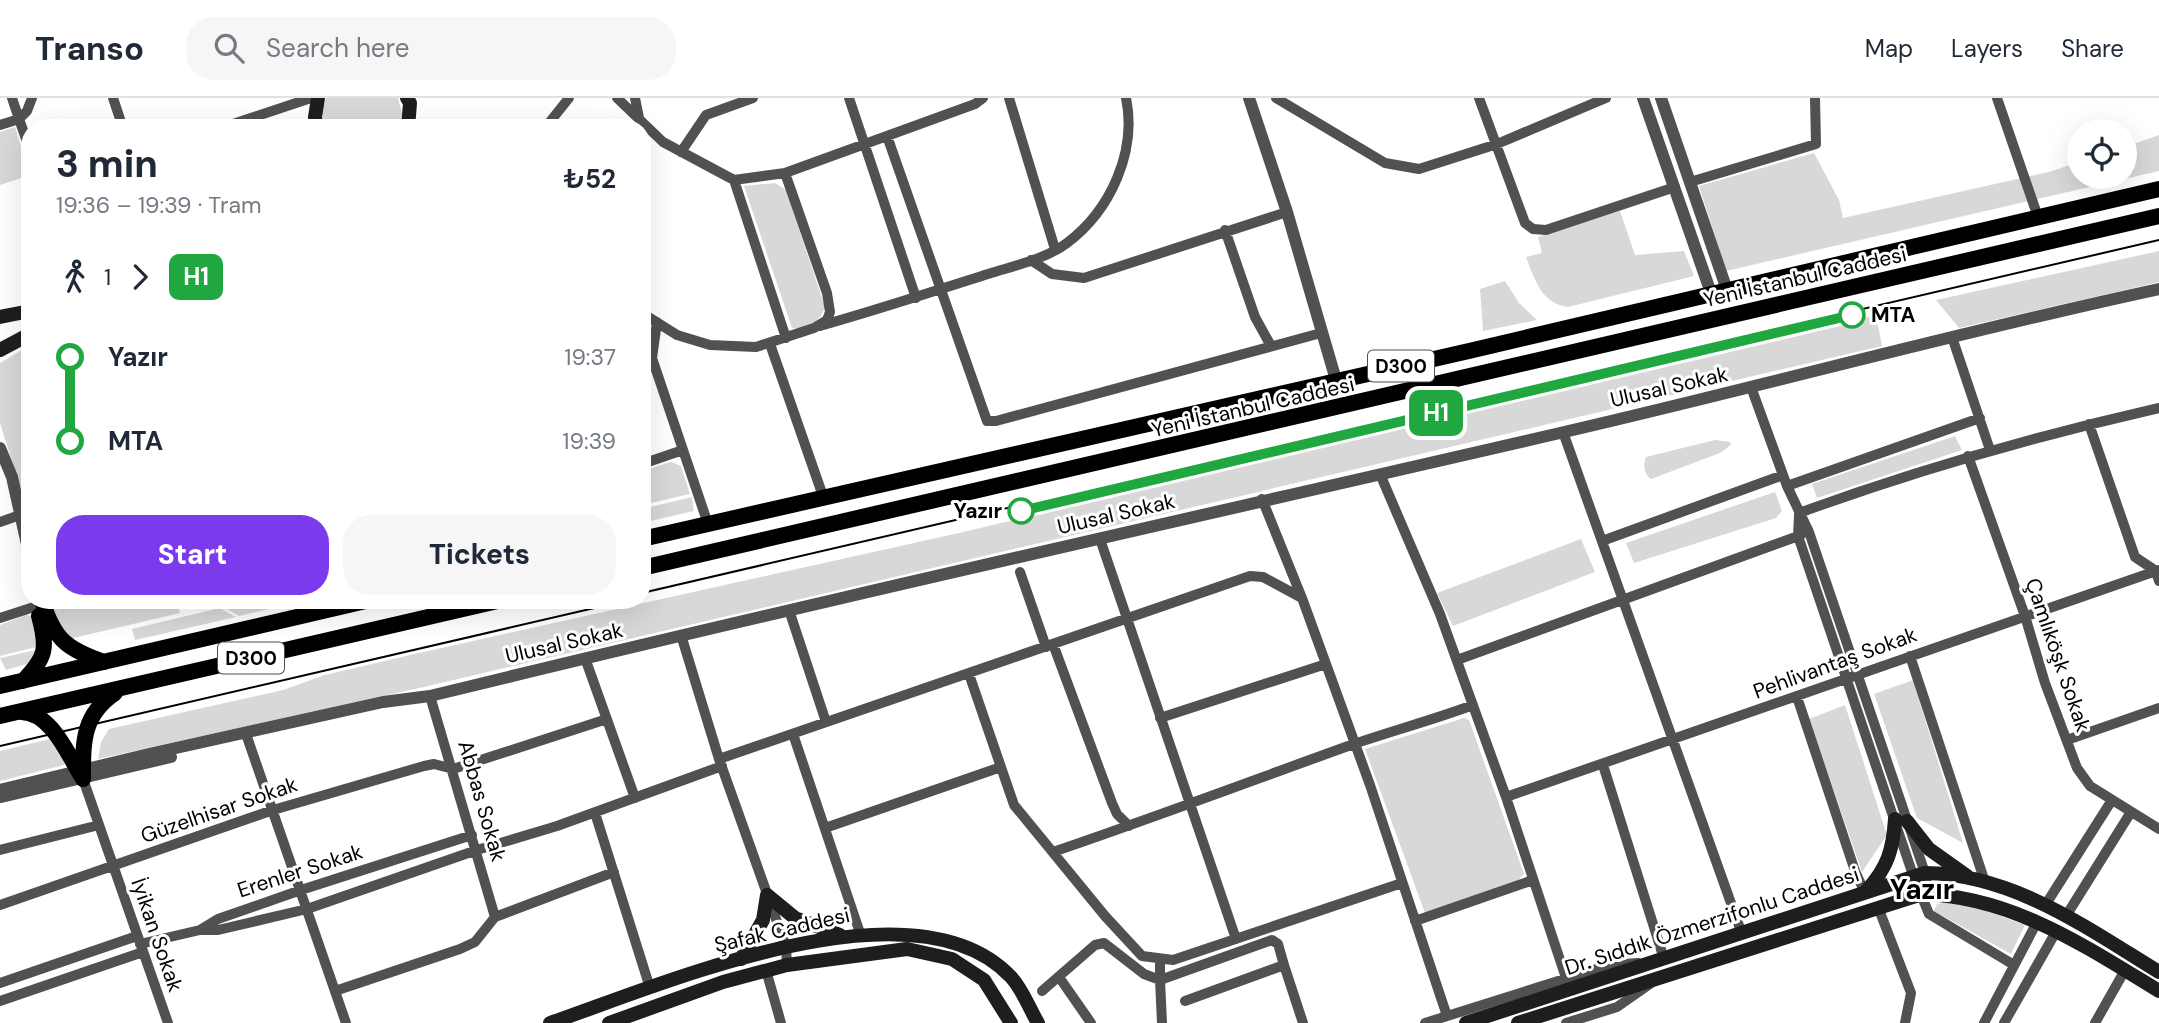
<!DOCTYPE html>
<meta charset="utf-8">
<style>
:root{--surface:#fff;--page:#f6f6f7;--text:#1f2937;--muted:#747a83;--line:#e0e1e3;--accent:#7c3aed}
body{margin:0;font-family:"DM Sans",sans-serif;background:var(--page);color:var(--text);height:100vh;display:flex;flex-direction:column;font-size:26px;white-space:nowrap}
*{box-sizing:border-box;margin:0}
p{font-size:23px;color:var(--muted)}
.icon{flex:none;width:38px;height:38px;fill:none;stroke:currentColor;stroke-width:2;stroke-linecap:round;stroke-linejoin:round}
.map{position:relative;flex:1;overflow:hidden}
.details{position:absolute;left:21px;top:21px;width:630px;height:490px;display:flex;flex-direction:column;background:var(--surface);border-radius:28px;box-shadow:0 7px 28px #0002}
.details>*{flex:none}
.badge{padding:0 14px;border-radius:10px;font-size:24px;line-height:46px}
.buttons{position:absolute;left:2067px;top:21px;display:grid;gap:14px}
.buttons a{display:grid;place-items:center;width:70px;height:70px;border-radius:50%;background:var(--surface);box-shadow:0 7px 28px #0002;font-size:35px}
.map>.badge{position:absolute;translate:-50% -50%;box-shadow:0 0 0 4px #fff}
.legs{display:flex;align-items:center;gap:10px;height:77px;padding:0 35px;font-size:23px}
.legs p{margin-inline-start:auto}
.head{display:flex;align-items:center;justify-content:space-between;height:119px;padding:0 35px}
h1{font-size:38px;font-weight:800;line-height:52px}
.cta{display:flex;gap:14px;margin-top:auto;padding:14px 35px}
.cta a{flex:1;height:80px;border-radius:28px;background:var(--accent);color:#fff;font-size:28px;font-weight:800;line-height:80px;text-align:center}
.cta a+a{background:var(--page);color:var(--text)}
ul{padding:0 35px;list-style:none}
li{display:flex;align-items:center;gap:24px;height:84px;font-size:26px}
li i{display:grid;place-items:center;width:10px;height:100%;margin:0 9px;background:currentColor}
li i::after{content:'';width:18px;height:18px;margin:-9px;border:5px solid;border-radius:50%;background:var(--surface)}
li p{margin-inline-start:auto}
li:first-child i{background:linear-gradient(#0000 50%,currentColor 0)}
li:last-child i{background:linear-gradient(currentColor 50%,#0000 0)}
header{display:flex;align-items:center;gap:42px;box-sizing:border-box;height:98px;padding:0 35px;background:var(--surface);border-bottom:2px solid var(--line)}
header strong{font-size:33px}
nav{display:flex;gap:38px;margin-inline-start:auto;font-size:24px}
.search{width:490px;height:63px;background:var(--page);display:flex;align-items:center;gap:18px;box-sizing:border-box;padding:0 24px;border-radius:28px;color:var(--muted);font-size:26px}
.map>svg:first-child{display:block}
.green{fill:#d8d8d8}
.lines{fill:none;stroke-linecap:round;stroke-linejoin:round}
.minor{stroke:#515151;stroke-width:10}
.tertiary{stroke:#515151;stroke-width:12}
.secondary{stroke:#1e1e1e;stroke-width:14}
.trunk{stroke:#000;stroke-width:16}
.tram{stroke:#000;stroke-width:2}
.line-1-casing{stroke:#fff;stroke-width:16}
.line-1{stroke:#21a73f;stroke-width:10}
.stop-1-dot{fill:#fff;stroke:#21a73f;stroke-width:3.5}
.labels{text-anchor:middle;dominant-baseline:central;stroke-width:6;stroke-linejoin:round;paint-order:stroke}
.shield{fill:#fff;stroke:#4c4c4c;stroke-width:2}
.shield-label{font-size:19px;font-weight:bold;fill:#000}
.street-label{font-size:21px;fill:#000;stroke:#fff}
.stop-label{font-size:21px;font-weight:bold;fill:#000;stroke:#fff;text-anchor:start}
.district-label{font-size:28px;font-weight:bold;fill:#000;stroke:#fff}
</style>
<header>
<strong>Transo</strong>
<div class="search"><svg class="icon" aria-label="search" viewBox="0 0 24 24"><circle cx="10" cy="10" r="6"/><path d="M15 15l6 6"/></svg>Search here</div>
<nav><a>Map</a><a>Layers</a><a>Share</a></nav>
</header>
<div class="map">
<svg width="2159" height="925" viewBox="0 0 2159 925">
<rect width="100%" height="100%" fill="#fff"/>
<path class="green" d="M326,0H398L402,15L401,28L325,30L322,13Z
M15,29L30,77L0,87V34Z
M2159,37V73L1726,173L1699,88L1814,55L1839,102L1843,120L2049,74L2079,64V79H2124L2125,49Z
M775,85L786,92L825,209C820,223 808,232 792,230L744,88Z
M1620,113L1635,157L1684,153L1694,178L1568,209C1541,205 1535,182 1526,159L1542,155L1538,139Z
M2159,153V184L1959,230L1936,202Z
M1505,183L1519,205L1537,222L1483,233L1480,191Z
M1876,217L1882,248L428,588L98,661L101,644L109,631L283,592L325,577L410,557L959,435Z
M25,250L30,258V420L0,325V265Z
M1955,338L1962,352L1817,400L1812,386Z
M1715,342L1730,344L1731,347L1720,355L1651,381C1644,376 1643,367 1646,359Z
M671,364L681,368L690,396L642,407V373Z
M1775,394L1782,413L1776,420L1634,465L1626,445Z
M692,399L694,413L642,425V411Z
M1581,441L1595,474L1453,528L1437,495Z
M49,502H176L180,515L69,541L63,536Z
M249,502H288L289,506L239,518L223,509Z
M220,510L236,519L135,542L132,531Z
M26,517L31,518L40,548L0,558V527Z
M40,551L27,566L6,572L0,560Z
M1913,582L1963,745L1917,720L1874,596Z
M1845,607L1887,737L1862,774L1809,621Z
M1464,620L1469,622L1524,776L1518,782L1425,815L1365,651Z
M54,640L67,658L64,667L0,683V653Z
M1948,804L1973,808L2025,827L2011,856L1934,813L1937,806Z"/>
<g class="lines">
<path class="minor" d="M12,0L19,21L27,13L32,0
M113,0L123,30
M617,0L663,44L734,82L785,75L827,195L830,214L827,222L814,230L756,249L710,247L677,237L642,215
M635,0L639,20
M849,0L916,200
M1009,0L1055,151
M1276,0L1385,65L1419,71L1497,46L1606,0
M1479,0L1525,125L1533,131L1546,132L1675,89
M1997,0L2038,119
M0,27L19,21L30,52
M221,30L311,0
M545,30L569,0
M887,38L987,323H996L1321,235
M681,54L706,17L753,0
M785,75L975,6L983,0
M734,82L786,240
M1690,84L1816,46L1815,0
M1225,132L1255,219L1271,248
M1031,162L1052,176L1084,180L1287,114
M657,224L652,260L708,426
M820,228C877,212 932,194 988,176C1013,168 1046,161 1067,145C1111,112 1137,53 1126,0
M1952,239L1990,352
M770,246L824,401
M1751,289L1787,388L1809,434L1925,775L1929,796
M2089,326L2135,459L2156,473L2159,483
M1563,334L1742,836
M1968,358L2025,518L2045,585L2077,670L2090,688L2159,731
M642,366L683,352
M1380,376L1440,516L1506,699L2159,472
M1787,388L1980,320
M1262,401L1302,500
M1799,415C1917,372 2036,338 2159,310
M1799,417L1798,438L1913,777L1929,816L2014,867
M0,424L20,417
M1100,441L1236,841
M1602,443L1783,377
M1020,474L1046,549
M789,512L826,624
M0,520L37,508
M681,537L719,661L786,849L787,867
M1053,546L1112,705L1117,716L1129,728
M1910,558L1985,784
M585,560L635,700
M1457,562L1801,437
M969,576L1014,707L1105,818L1142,858L1173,862L1402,785
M430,598L495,819
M1797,599L1855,773L1865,795
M1160,620L1326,566
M246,636L346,925
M793,636L860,835
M2067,642L2159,610
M719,661L1250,478L1263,479L1302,500L1370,687L1447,918
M1603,667L1664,861
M83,681L168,925
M1506,699L1566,880
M595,715L650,890
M825,730L1001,669
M0,752L99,727
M1053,754C1153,720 1251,683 1351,647C1391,633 1433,622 1473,607
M2046,806L2112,702
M0,807L273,712L424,668L434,666L453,671L607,621
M1878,809L1911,895L1905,925
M2066,818L2131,714
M1415,823L1533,782
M200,832H218L307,811L477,752L557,728L722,668
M140,846L200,832L218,821L301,792L472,737
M766,872L781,925
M1059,879L1091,925
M0,885L137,838
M335,893L460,851L475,844L495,819L614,774
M1042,893L1095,847L1104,845L1144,876L1160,882V863
M0,903L143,854
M1185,903L1284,867L1303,925
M1162,925L1160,882L1272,842L1278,846L1284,867
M1425,925L1609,867L1638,865
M1566,925L1617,909L1650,886
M1984,925L2037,824
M2004,925L2057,832
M2095,925L2125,872"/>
<path class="tertiary" d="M1249,0L1287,114L1336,282
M1643,0L1711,195
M1661,0L1727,192
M0,350L12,379L30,460
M0,692L149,656L383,604L430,598C806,506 1183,422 1560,335C1760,289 1958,234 2159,191
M1,699L171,659"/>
<path class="secondary" d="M407,0L410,5L408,30
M317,30L315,19L318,0
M0,219L30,213
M0,252L30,236
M1907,723L1929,751L1967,778
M1867,792C1888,769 1893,751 1895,721
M741,861L763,822L767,797L795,820L840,837
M550,925C661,887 914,776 1011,879C1023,892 1029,910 1038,925
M609,925L723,884L787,867L907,851L952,861L984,882L1011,925
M1466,925L1925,775C2013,776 2087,830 2159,874
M1518,925L1922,796C2011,798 2085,848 2159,893"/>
<path class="trunk" d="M642,441L1469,253L2159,91
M642,470L2159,118
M42,502C54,541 66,551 104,564
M23,583C46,559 48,551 39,518
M0,588L370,502
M21,614C51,614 68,657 82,679
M0,618L502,502
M83,681C83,645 82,617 115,595"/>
<path class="tram" d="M642,495L2159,142
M0,648L629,502"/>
</g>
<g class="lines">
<g class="line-1-casing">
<path id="line-1" d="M1021,413L1852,217"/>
</g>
<use href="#line-1" class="line-1"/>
</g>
<g class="stop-1-dot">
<circle cx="1852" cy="217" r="12"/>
<circle cx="1021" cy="413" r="12"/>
</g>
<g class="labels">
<g class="shield">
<rect x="1368" y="252.5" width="66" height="31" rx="5"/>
<rect x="218" y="544.5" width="66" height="31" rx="5"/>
</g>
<g class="shield-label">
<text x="1401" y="268">D300</text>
<text x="251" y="560">D300</text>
</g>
<g class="street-label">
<text transform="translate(1805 179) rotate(-13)">Yeni İstanbul Caddesi</text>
<text transform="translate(1669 289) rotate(-13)">Ulusal Sokak</text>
<text transform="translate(1253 309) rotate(-13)">Yeni İstanbul Caddesi</text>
<text transform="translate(1116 416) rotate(-13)">Ulusal Sokak</text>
<text transform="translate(564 545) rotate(-13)">Ulusal Sokak</text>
<text transform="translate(2058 557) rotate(71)">Çamlıköşk Sokak</text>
<text transform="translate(1835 565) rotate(-20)">Pehlivantaş Sokak</text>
<text transform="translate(482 703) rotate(74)">Abbas Sokak</text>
<text transform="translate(219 712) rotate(-19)">Güzelhisar Sokak</text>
<text transform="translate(300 773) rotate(-18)">Erenler Sokak</text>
<text transform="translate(1712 823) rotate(-18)">Dr. Sıddık Özmerzifonlu Caddesi</text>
<text transform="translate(782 832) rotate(-13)">Şafak Caddesi</text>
<text transform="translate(157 837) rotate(71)">İyikan Sokak</text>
</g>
<g class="stop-label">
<text x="1871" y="217">MTA</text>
<text x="1002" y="413" text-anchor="end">Yazır</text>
</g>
<g class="district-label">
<text x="1922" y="791">Yazır</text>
</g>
</g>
</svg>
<div class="buttons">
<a><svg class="icon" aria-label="locate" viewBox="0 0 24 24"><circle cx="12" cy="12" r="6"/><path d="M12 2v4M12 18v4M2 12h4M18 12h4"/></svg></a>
</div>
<b class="badge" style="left:1436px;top:315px;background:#21a73f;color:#fff">H1</b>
<section class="details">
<div class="head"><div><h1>3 min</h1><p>19:36 – 19:39 · Tram</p></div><b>₺52</b></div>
<div class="legs"><svg class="icon" aria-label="walk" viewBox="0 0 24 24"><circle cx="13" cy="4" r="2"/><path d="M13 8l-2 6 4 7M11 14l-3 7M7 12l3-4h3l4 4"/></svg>1<svg class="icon" aria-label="forward" viewBox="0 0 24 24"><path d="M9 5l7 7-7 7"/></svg><b class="badge" style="background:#21a73f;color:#fff">H1</b></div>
<ul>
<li><i style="color:#21a73f"></i><b>Yazır</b><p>19:37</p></li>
<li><i style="color:#21a73f"></i><b>MTA</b><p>19:39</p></li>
</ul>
<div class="cta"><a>Start</a><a>Tickets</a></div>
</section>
</div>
